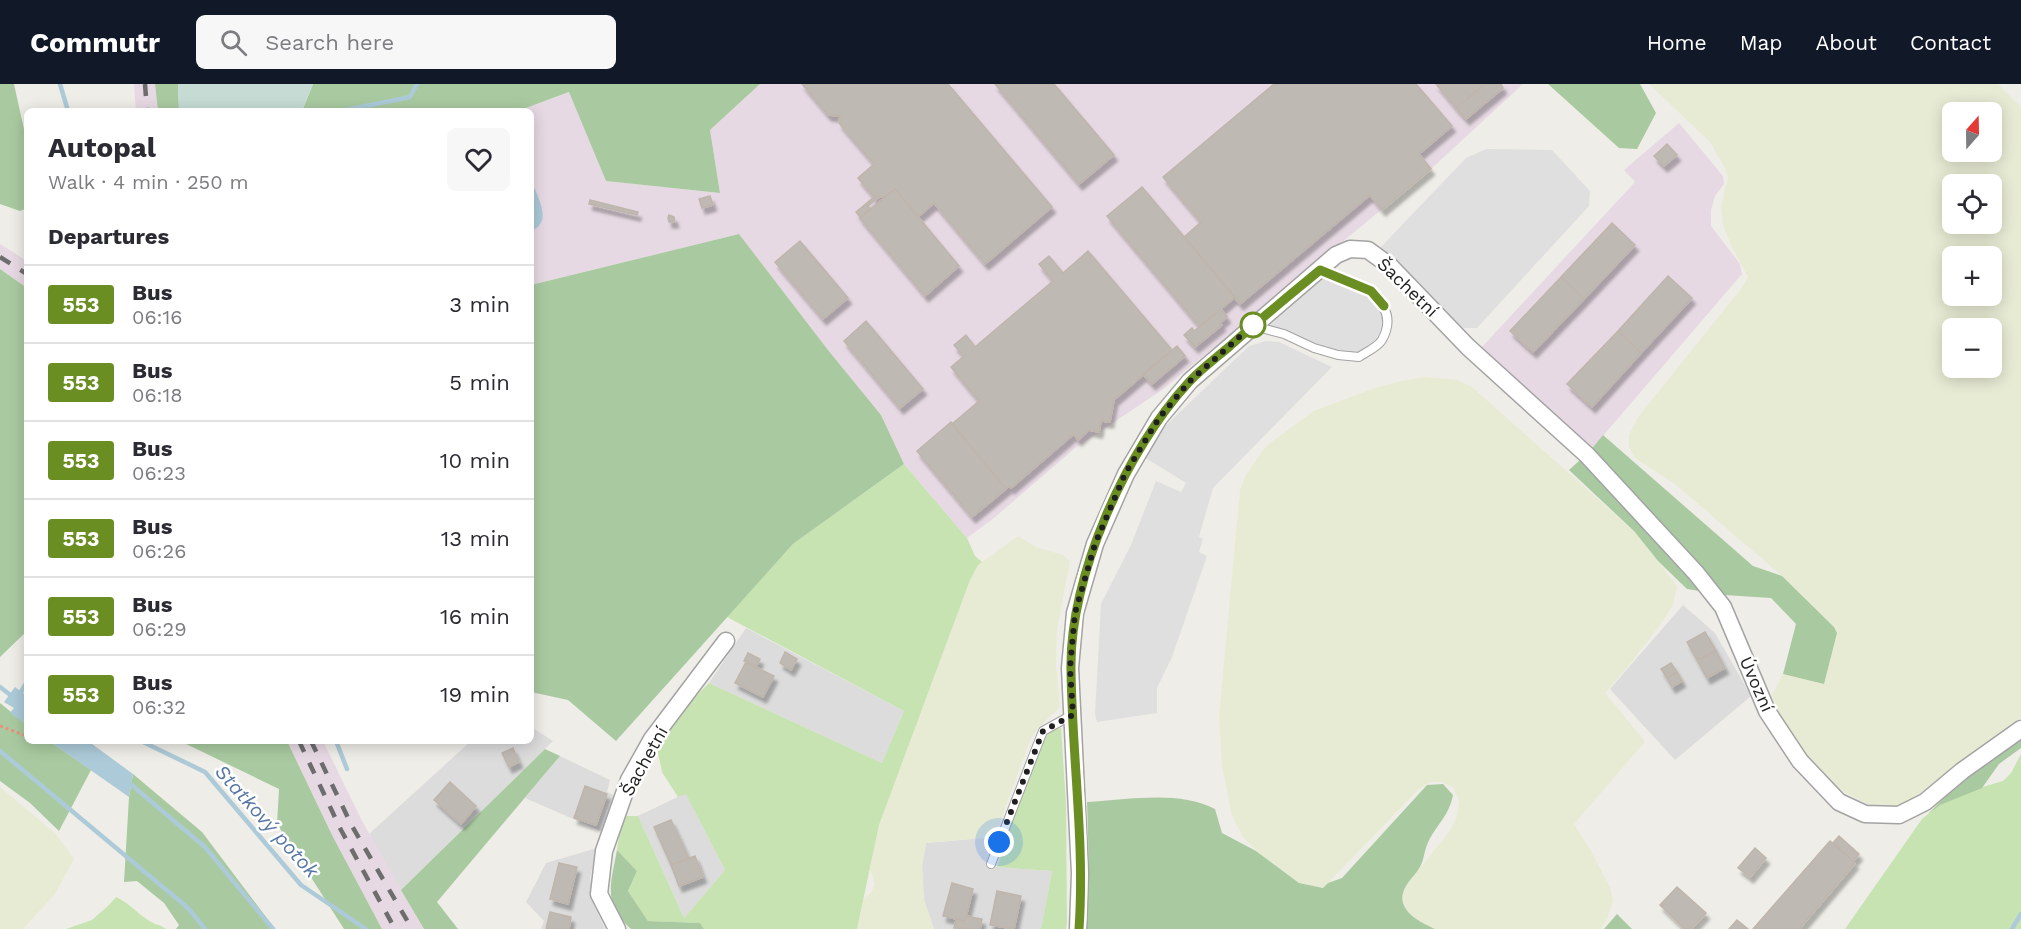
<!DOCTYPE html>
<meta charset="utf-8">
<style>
:root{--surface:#fff;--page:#f7f7f7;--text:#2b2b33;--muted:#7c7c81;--line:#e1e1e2;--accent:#111827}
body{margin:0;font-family:"Work Sans",sans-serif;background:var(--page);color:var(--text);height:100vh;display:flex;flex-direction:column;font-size:22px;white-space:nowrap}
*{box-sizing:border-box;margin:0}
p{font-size:20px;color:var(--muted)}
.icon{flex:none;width:33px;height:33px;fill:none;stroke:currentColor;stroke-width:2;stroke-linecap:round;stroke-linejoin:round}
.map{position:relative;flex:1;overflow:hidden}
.sheet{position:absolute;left:24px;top:24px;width:510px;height:636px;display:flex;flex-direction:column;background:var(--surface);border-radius:9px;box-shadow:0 3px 15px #0003}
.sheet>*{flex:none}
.badge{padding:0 12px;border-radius:4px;font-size:21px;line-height:39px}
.needle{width:39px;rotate:20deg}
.fabs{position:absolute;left:1942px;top:18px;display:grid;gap:12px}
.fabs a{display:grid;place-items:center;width:60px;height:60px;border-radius:9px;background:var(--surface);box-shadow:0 3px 15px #0003;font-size:30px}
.you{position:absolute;width:30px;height:30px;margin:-15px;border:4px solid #fff;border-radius:50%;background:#1a73e8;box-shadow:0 0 0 9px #1a73e833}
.map>.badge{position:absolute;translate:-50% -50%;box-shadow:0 0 0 3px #fff}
h2{padding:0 24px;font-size:22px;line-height:54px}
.round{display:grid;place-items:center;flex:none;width:63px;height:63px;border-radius:9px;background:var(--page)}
.head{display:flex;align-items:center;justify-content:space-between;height:102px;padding:0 24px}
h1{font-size:28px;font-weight:700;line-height:45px}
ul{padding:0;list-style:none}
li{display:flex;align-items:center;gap:18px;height:78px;padding:0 24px;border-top:2px solid var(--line)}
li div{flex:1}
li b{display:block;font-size:22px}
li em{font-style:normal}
li .badge{min-width:66px;font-weight:700;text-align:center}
header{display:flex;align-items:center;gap:36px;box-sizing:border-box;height:84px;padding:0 30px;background:var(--accent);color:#fff}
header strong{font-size:28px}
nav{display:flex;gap:33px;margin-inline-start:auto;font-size:21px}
.search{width:420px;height:54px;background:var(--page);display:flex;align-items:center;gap:15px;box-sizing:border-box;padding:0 21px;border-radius:9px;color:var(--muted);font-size:22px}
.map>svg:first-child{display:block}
.residential{fill:#dddcdc}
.industrial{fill:#e7d9e3}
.farmland{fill:#e8ebd4;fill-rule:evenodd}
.grass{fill:#c7e3b2}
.forest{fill:#a9caa0}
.wetland{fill:#c5dbd3}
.parking{fill:#dfdfdf}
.water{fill:#accad8}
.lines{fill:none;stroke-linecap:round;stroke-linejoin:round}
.stream{stroke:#accad8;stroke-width:4.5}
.building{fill:#bfb9b4;stroke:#bfb5ab;stroke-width:1.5;filter:url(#shadow)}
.service-casing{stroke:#a3a3a3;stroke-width:10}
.minor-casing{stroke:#a3a3a3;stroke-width:19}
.path{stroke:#eb907c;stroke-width:3;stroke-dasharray:3 3;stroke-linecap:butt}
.service{stroke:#fff;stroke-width:8}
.minor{stroke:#fff;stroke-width:16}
.rail{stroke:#6d6d6d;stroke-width:4.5;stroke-dasharray:12 12;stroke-linecap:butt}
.line-casing{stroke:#fff;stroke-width:14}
.line{stroke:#6b8e23;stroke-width:9}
.walk{stroke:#1f1f1f;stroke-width:6;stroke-dasharray:0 10.8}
.stop-dot{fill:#fff;stroke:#6b8e23;stroke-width:3}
.labels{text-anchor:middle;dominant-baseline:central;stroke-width:5;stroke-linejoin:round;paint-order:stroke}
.street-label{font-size:18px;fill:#1f1f1f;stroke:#fff}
.water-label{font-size:20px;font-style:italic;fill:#5677a5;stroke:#fff}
</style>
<header>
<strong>Commutr</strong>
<div class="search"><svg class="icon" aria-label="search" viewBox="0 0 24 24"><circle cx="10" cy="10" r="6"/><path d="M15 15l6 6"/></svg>Search here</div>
<nav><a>Home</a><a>Map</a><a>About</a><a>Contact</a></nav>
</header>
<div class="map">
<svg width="2021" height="845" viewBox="0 0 2021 845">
<defs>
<filter id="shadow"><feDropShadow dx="3.5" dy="6" stdDeviation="1.5" flood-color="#0004"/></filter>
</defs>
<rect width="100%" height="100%" fill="#efede7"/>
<path class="residential" d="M1683,521L1715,549L1751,612L1675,676L1610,605Z
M746,544L904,627L882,679L709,599Z
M531,643L553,657L401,806L369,750L471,657H531Z
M560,672L610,696L607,708L616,712L603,748L525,714Z
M686,709L725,786L684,834L638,732Z
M983,754L994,759L986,779L997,783L1052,787L1041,845H934L924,816L922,782L926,759Z
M597,764L590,794L593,818L605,845H541L544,837L526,818L546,779Z"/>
<path class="industrial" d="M134,0H155L158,27H136Z
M760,0H1523L1431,85L1162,306L1074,365L994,434L967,454L904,380L881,331L828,266L739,150L531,201V27H518L570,8L606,97L720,109L710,46Z
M1679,39L1723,92L1724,100L1715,112L1711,126V142L1740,180L1742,190L1590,367L1481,264L1635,98L1624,86Z
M0,160L27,177V204L0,185Z
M287,657H323L362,737L424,845H382L332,751Z"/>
<path class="farmland" d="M1649,0H1998L2021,23V633L1958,680L1932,703L1898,723L1870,721L1840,706L1803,667L1785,642L1772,611L1783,590L1824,599L1836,548L1834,543L1782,492L1675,400L1635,374L1629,363V351L1638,333L1740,206L1748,193L1733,165L1723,141L1721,122L1728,93L1726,86L1710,58ZM1953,28H1992V68H1953ZM1953,100H1992V140H1953ZM1953,172H1992V212H1953ZM1953,244H1992V284H1953Z
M1424,293L1457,296L1472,303L1634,447L1677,502L1673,521L1662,538L1631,579L1605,609L1644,656V659L1574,740L1591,767L1610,803L1613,816L1608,833L1601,845H1435L1425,841L1407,828L1402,821L1403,809L1406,801L1450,747L1457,732L1459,716L1453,703L1441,698H1430L1419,705L1323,804L1299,799L1261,771L1243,753L1232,732L1222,682L1219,632L1240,406L1245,393L1266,362L1314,327L1375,304L1401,297Z
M1018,452L1036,463L1063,471L1070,477L1057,546L1056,581L1060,623L1039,643L1031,654L998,743L992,750L983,754L926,759L922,782L924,816L934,845H857L863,816L872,807L875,800L870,785L879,741L970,496L978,481Z
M0,703L55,749L74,775L55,810L23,845H0Z"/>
<path class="grass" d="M904,380L967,454L975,472L982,478L978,481L970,496L879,741L857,845H704L700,839L648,837L628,807L637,787L617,766L622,732H638L684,834L725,786L686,710L678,713L662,688L657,664L679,629L709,599L882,679L904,627L727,533L793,460Z
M1061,644L1066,720L1067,839L1066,845H1041L1052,787L997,783L1024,701L1040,662L1046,652L1054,645Z
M2021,670V845H1845L1922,735L1939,721L1966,708L2003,697L2011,689Z
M116,813C128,818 137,829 148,836C154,841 160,840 166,845H66L92,836L109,821Z"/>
<path class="forest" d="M0,0H14L27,59V124L20,127L0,120Z
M155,0H178L179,27H158Z
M313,0H760L710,46L720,109L606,97L569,8L518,27H302Z
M1548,0H1640L1656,29L1637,65L1619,64Z
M739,150L828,266L881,331L904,380L793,460L616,657L568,616L531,608V201Z
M0,185L27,204V547L0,573Z
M1603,351L1753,482L1782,492L1834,543L1837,549L1824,600L1783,590L1796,540L1771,514L1724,511L1687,505L1658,477L1634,447L1569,386L1590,367Z
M0,619L27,641V657H49L91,686L59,747L30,719L0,697Z
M2021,653V664L1999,680L1982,704L1940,721L1928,730L1954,704Z
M180,657H287L332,751L382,845H344L277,740L279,705Z
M545,665L560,672L437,818L458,845H424L401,806Z
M133,690L202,748L275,845H176L179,841L164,819L137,797L124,798L129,713Z
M1443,700L1453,711C1448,735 1435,741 1427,761C1424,768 1424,776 1420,783C1416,790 1410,795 1406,802C1393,824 1417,837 1435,845H1086L1089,788L1087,718C1128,716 1179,706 1215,725L1222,749L1256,767L1299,799L1323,804L1328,799L1342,794L1427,701Z
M617,766L637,787L628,807L648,837L700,839L704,845H631C602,820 611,799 617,766Z
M1617,830L1632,845H1604Z"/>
<path class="wetland" d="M178,0H313L302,27H179Z"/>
<path class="parking" d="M1486,65L1552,66L1590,107L1589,122L1477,244H1463L1380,164L1466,74Z
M1329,189L1371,207L1388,239L1381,258L1359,273L1338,271L1266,245Z
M1266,257L1279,258L1332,283L1213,404L1199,453L1203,455L1199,468L1207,472L1172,573L1157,604V629L1097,638L1095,630L1101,520L1131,461L1156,397L1181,408L1186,399L1144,373L1158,349L1249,262Z"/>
<path class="water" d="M531,96C537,112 554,138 531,147Z
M15,603L27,612V641L10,629L14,624L4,618Z
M49,657H88L133,690L129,713Z"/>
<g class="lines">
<path class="stream" d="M60,0L68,27
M341,27L410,13L417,0
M0,603L13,613
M19,611L27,598
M141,657L205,688L301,801L366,845
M336,657L347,685
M0,667L188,824L205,845
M128,698L205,763L273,845
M2012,845L2021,830"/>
</g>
<path class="building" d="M802,0H948L1052,123L985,180L934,119L918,133L895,105L883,114L881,112L868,122L871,125L860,133L856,128L874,113L858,94L874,80L839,39L840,32L828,31Z
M995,0H1054L1114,71L1079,100Z
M1274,0H1416L1452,42L1419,70L1431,85L1382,126L1370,111L1240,220L1184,153L1201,138L1163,93Z
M1436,0H1485L1456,24Z
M1485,0H1501L1503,4L1466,35L1456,24Z
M1667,60L1677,71L1664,82L1654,72Z
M1142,103L1235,213L1200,243L1107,132Z
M895,105L959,182L925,212L860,134Z
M710,112L713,121L702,124L699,115Z
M590,116L638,128L637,131L589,120Z
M669,131L674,133L675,138H669L668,134Z
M1612,139L1635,161L1584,215L1561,193Z
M800,157L848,214L823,235L775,178Z
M1088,167L1172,266L1114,316L1110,338L1101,337L1099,348L1089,346L1078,356L1074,350L1011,404L1009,402L1006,405L952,340L979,317L951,283L964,272L954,261L966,251L975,263L1053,197L1039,180L1049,172L1063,189Z
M1668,192L1692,214L1641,269L1618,247Z
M1561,193L1584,215L1533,268L1510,247Z
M1221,225L1227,233L1220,239L1222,241L1195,263L1184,251L1192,244L1194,247Z
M866,237L923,305L900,324L844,257Z
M1618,247L1641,269L1592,323L1567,300Z
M1177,262L1185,272L1152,300L1143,290Z
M951,338L1006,405L972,433L917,367Z
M1705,548L1716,567L1697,576L1687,558Z
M1716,567L1725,584L1707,594L1697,576Z
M785,568L797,575L791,586L780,579Z
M748,569L760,575L756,583L744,577Z
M746,578L774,592L763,613L735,599Z
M1671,579L1677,588L1667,594L1661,585Z
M1677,588L1682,597L1672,603L1667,594Z
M513,664L519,678L509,683L502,669Z
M450,698L476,722L461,740L434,716Z
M585,702L607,710L596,741L574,734Z
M671,736L689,775L671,781L654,743Z
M1839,752L1859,770L1853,777L1833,759Z
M1830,757L1855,779L1799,845H1753Z
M1755,764L1766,774L1750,793L1738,784Z
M695,772L703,793L679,802L671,781Z
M559,779L577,783L568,820L550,815Z
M952,799L973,805L965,837L943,832Z
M1677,803L1706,829L1691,845H1685L1660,821Z
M997,807L1021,812L1014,845L990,841Z
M550,828L571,833L569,845H546Z
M966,832L982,835L980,845L954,844L956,836L965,837Z
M1737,836L1748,845H1729Z"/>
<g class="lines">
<g class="service-casing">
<path id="service" d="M1254,242L1284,250L1314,264L1338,271L1359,273C1366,268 1378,263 1382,256C1405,215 1349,196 1320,186
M991,780L1043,647L1072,631"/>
</g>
<g class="minor-casing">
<path id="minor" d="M617,845L599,810L604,767L629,696L652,655L726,557
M1078,845L1080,789L1070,584L1075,529L1095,460L1126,390L1159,334L1190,297L1336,171L1350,165L1368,166L1390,182L1468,263L1587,371L1696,489L1723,523L1767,627L1800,677L1839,718L1865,730L1899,731L1925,718L1962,687L2021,645"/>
</g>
<path class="path" d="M0,642L24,651"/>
<use href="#service" class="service"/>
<use href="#minor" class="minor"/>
<path class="rail" d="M145,0L147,27
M0,173L27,190
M299,657L341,746L395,845
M311,657L352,742L412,845"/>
</g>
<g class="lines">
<g class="line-casing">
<path id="line" d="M1079,845C1085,759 1072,672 1071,586C1069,493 1126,366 1189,298C1201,285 1216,274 1230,262C1259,236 1290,211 1320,186L1371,207L1384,222"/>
</g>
<use href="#line" class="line"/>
<path class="walk" d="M999,758L1043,647L1073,631L1070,584L1075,529L1095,460L1125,390L1159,334L1190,297L1253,241"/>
</g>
<circle class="stop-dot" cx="1253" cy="241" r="12"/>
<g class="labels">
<g class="street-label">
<text transform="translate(1408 203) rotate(44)">Šachetní</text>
<text transform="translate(1757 600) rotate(66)">Úvozní</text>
<text transform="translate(644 677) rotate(-61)">Šachetní</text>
</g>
<g class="water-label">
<text transform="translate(267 737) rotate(48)">Statkový potok</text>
</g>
</g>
</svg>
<div class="fabs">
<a><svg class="needle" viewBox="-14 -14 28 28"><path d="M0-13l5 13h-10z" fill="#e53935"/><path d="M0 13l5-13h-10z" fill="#7c7c81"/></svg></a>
<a><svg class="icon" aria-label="locate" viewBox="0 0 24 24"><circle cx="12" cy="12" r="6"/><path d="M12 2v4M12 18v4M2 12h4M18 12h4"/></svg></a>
<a>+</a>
<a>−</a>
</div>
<div class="you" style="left:999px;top:758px"></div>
<section class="sheet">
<div class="head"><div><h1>Autopal</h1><p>Walk · 4 min · 250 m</p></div><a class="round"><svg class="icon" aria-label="heart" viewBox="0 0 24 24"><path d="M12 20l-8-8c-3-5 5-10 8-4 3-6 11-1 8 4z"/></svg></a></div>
<h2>Departures</h2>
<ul>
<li><span class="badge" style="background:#6b8e23;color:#fff">553</span><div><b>Bus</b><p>06:16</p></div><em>3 min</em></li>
<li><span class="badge" style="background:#6b8e23;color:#fff">553</span><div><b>Bus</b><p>06:18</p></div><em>5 min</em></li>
<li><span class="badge" style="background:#6b8e23;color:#fff">553</span><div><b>Bus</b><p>06:23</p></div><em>10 min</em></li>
<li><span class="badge" style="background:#6b8e23;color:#fff">553</span><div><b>Bus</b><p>06:26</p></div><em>13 min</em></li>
<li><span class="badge" style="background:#6b8e23;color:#fff">553</span><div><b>Bus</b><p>06:29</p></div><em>16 min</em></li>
<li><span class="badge" style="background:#6b8e23;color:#fff">553</span><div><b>Bus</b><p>06:32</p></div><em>19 min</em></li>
</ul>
</section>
</div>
